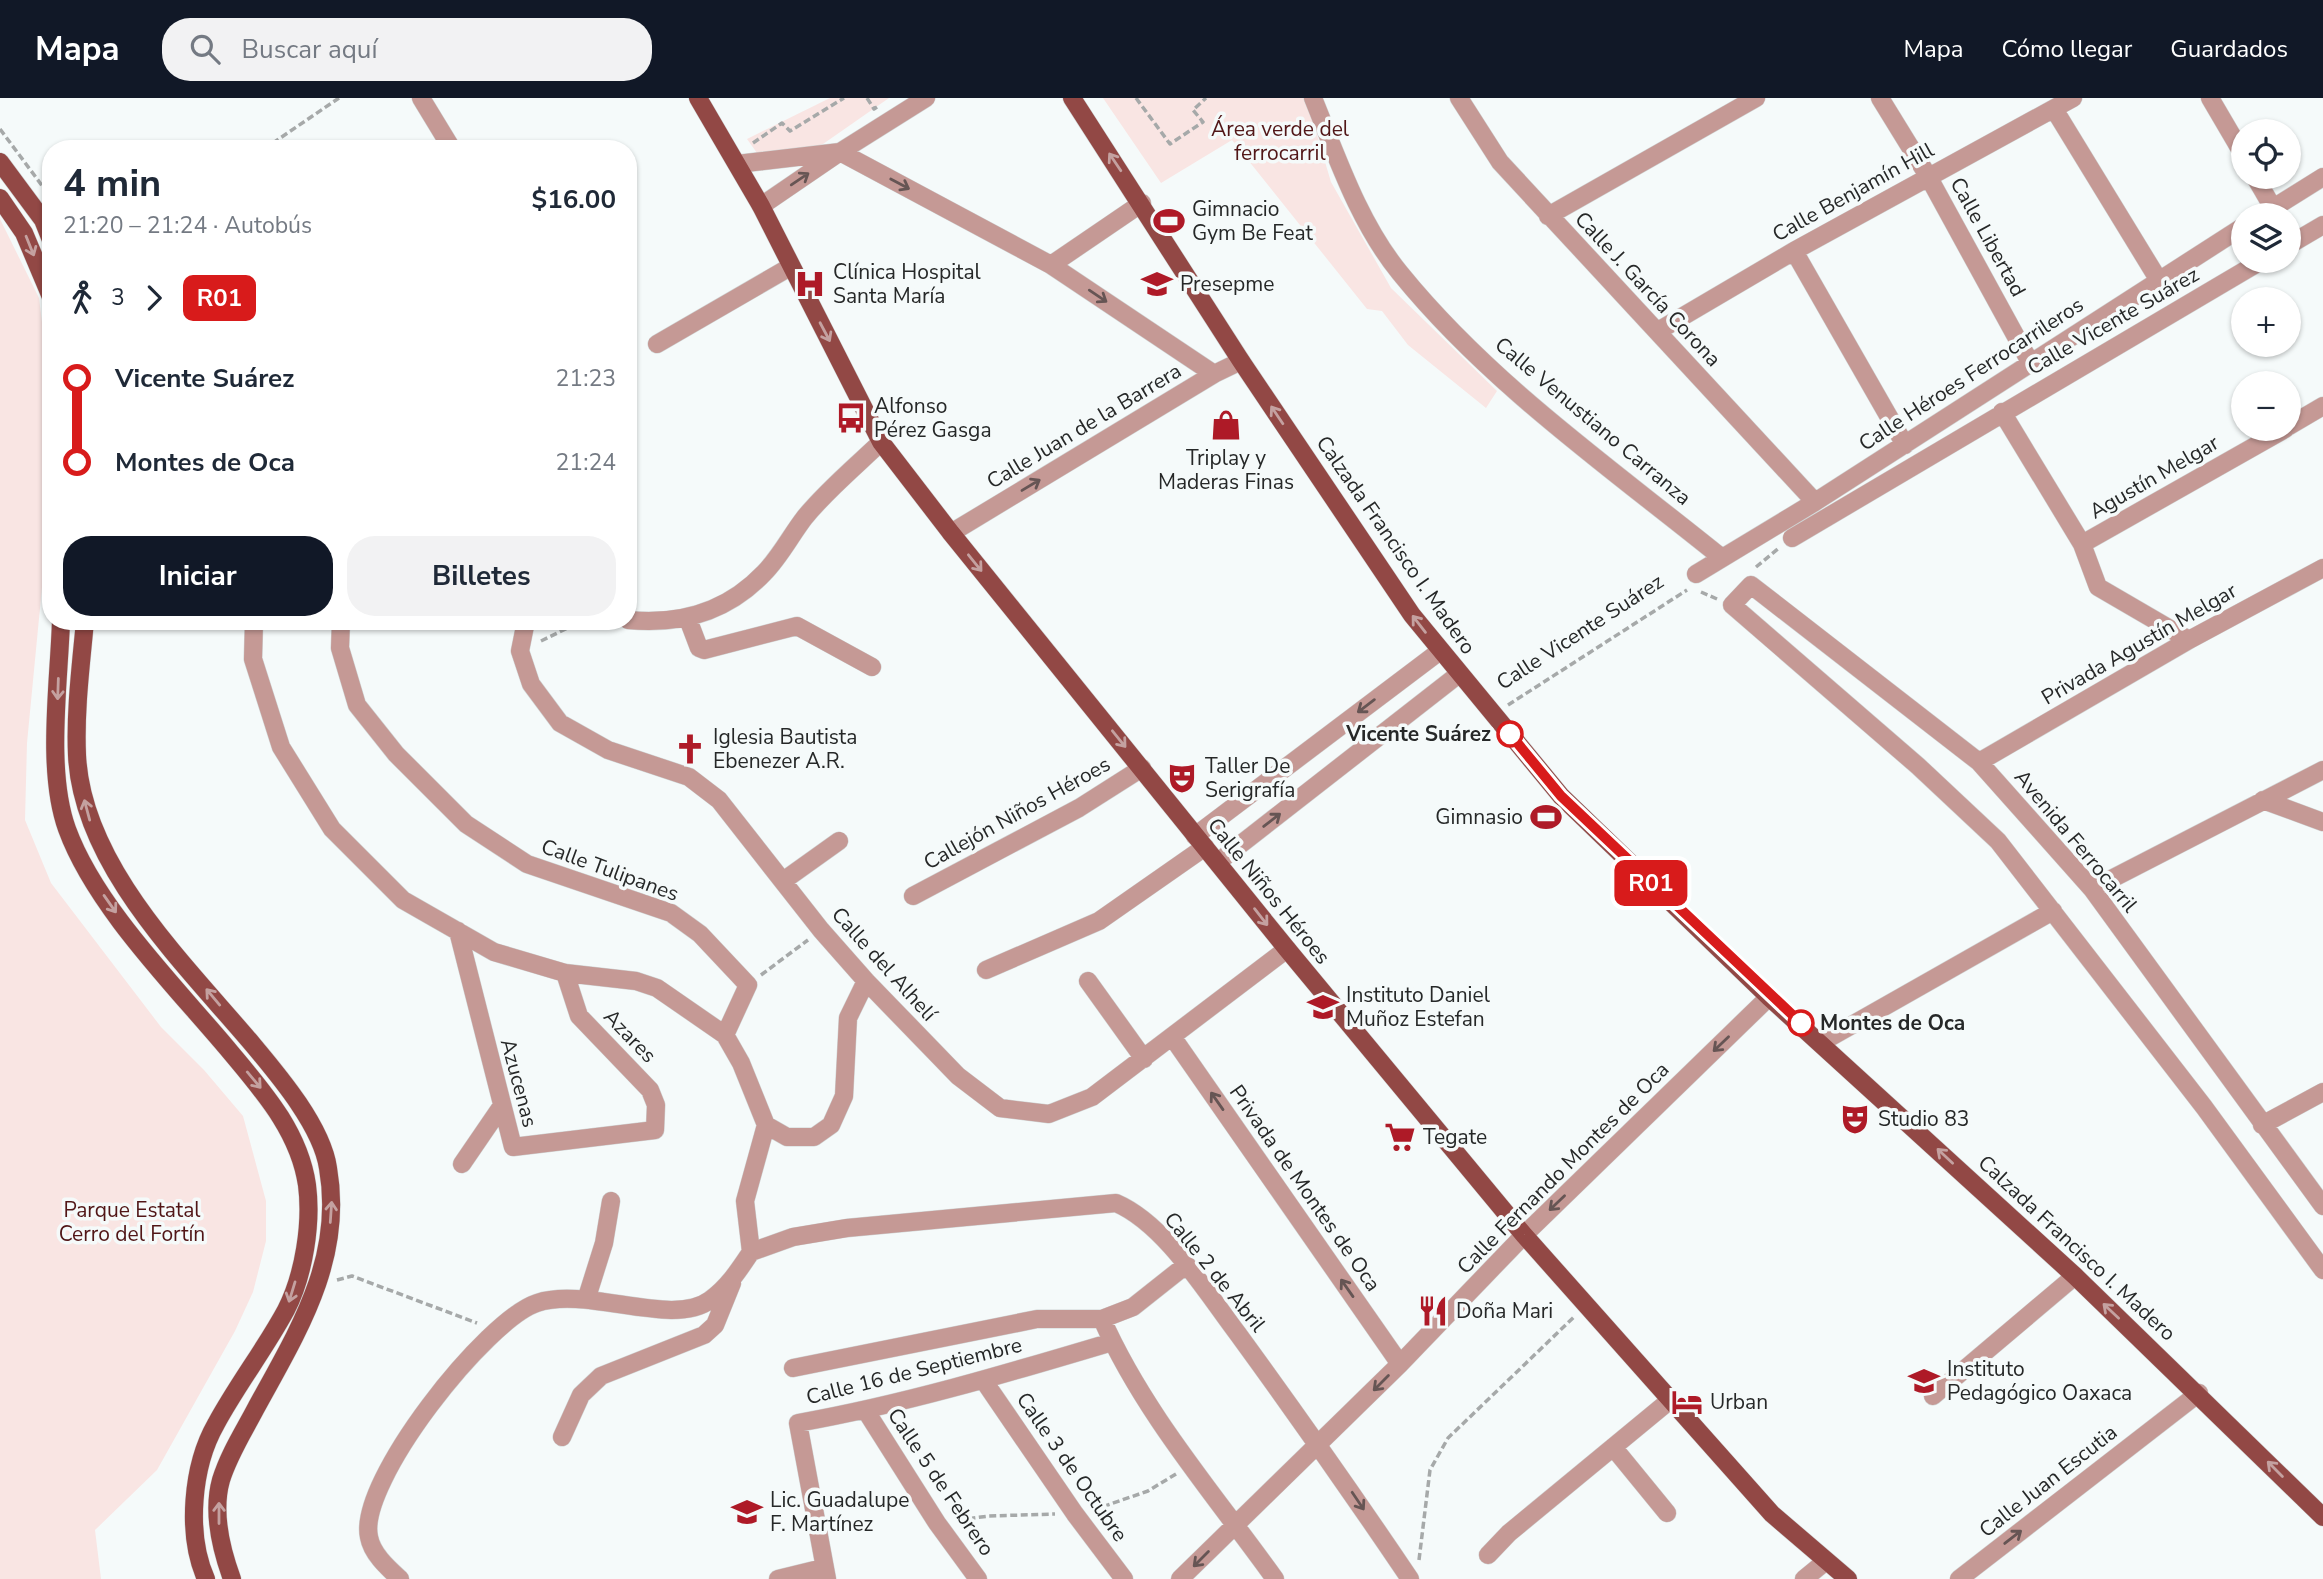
<!DOCTYPE html>
<html lang="es">
<meta charset="utf-8">
<style>
:root{--surface:#fff;--page:#f2f2f3;--text:#1f2937;--muted:#747a83;--accent:#111827}
body{margin:0;font-family:"Nunito Sans",sans-serif;background:var(--page);color:var(--text);height:100vh;display:flex;flex-direction:column;font-size:26px;white-space:nowrap}
*{box-sizing:border-box;margin:0}
p{font-size:23px;color:var(--muted)}
.icon{flex:none;width:38px;height:38px;fill:none;stroke:currentColor;stroke-width:2;stroke-linecap:round;stroke-linejoin:round}
.map{position:relative;flex:1;overflow:hidden}
.panel{position:absolute;left:42px;top:42px;width:595px;height:490px;display:flex;flex-direction:column;background:var(--surface);border-radius:28px;box-shadow:0 2px 5px #0004}
.panel>*{flex:none}
.badge{padding:0 14px;border-radius:10px;font-size:24px;line-height:46px}
.fabs{position:absolute;left:2231px;top:21px;display:grid;gap:14px}
.fabs a{display:grid;place-items:center;width:70px;height:70px;border-radius:50%;background:var(--surface);box-shadow:0 2px 5px #0004;font-size:35px}
.map>.badge{position:absolute;translate:-50% -50%;box-shadow:0 0 0 4px #fff}
.legs{display:flex;align-items:center;gap:10px;height:77px;padding:0 21px;font-size:23px}
.legs p{margin-inline-start:auto}
.head{display:flex;align-items:center;justify-content:space-between;height:119px;padding:0 21px}
h1{font-size:38px;font-weight:700;line-height:52px}
.action{display:flex;gap:14px;margin-top:auto;padding:14px 21px}
.action a{flex:1;height:80px;border-radius:28px;background:var(--accent);color:#fff;font-size:28px;font-weight:700;line-height:80px;text-align:center}
.action a+a{background:var(--page);color:var(--text)}
ul{padding:0 21px;list-style:none}
li{display:flex;align-items:center;gap:24px;height:84px;font-size:26px}
li i{display:grid;place-items:center;width:10px;height:100%;margin:0 9px;background:currentColor}
li i::after{content:'';width:18px;height:18px;margin:-9px;border:5px solid;border-radius:50%;background:var(--surface)}
li p{margin-inline-start:auto}
li:first-child i{background:linear-gradient(#0000 50%,currentColor 0)}
li:last-child i{background:linear-gradient(currentColor 50%,#0000 0)}
header{display:flex;align-items:center;gap:42px;box-sizing:border-box;height:98px;padding:0 35px;background:var(--accent);color:#fff}
header strong{font-size:33px}
nav{display:flex;gap:38px;margin-inline-start:auto;font-size:24px}
.search{width:490px;height:63px;background:var(--page);display:flex;align-items:center;gap:18px;box-sizing:border-box;padding:0 24px;border-radius:28px;color:var(--muted);font-size:26px}
.map>svg:first-child{display:block}
.green{fill:#f9e5e3}
.lines{fill:none;stroke-linecap:round;stroke-linejoin:round}
.minor-casing{stroke:#d0d4d4;stroke-width:19}
.major-casing{stroke:#d0d4d4;stroke-width:19}
.path{stroke:#a6a9a9;stroke-width:3.5;stroke-dasharray:7 3.5;stroke-linecap:butt}
.minor{stroke:#c59995;stroke-width:18}
.major{stroke:#924845;stroke-width:18}
.oneway{stroke:#c4a1a0}
.oneway2{stroke:#665554}
.line-1-casing{stroke:#fff;stroke-width:16}
.line-1{stroke:#d81b1b;stroke-width:10}
.stop-1-dot{fill:#fff;stroke:#d81b1b;stroke-width:3.5}
.labels{text-anchor:middle;dominant-baseline:central;stroke-width:7;stroke-linejoin:round;paint-order:stroke}
.park-label{font-size:21px;fill:#511617;stroke:#f5fafa}
.street-label{font-size:21px;fill:#262828;stroke:#f5fafa}
.poi-label{font-size:21px;fill:#262828;stroke:#f5fafa;text-anchor:start}
.stop-label{font-size:21px;font-weight:bold;fill:#262828;stroke:#f5fafa;text-anchor:end}
</style>
<header>
<strong>Mapa</strong>
<div class="search"><svg class="icon" aria-label="search" viewBox="0 0 24 24"><circle cx="10" cy="10" r="6"/><path d="M15 15l6 6"/></svg>Buscar aquí</div>
<nav><a>Mapa</a><a>Cómo llegar</a><a>Guardados</a></nav>
</header>
<div class="map">
<svg width="2323" height="1481" viewBox="0 0 2323 1481">
<rect width="100%" height="100%" fill="#f5fafa"/>
<path class="green" d="M830,0H889L813,53L757,55L747,41Z
M1103,0H1306L1331,84L1391,190L1497,293L1486,310L1408,247L1382,213L1367,211L1232,42L1161,85Z
M0,121L39,200L51,297L48,427L27,645L25,722L51,785L161,929L204,972L243,1018L266,1103V1143L253,1194L235,1233L157,1372L95,1432L101,1481H0Z"/>
<g class="lines">
<g class="minor-casing">
<path id="minor" d="M421,0L452,51
M1313,0C1337,59 1359,125 1400,175C1490,286 1612,371 1722,460
M1459,0L1500,64L1815,404
M1880,0L1928,78L2031,266
M2210,0L2244,58
M2054,11L2158,181
M737,66L840,54L926,0
M2255,79L2273,110
M761,108L840,54L1051,167L1214,276
M2262,117L2323,79
M1548,118L1756,0
M2289,147L2323,127
M1794,153L1905,347
M1051,167L1142,105
M1658,233L1794,153L2073,0
M657,246L790,169
M2002,314L2082,446L2098,489L2189,542
M2289,328L2323,308
M951,435L1214,276L1241,263
M1792,440L2261,163
M2082,446L2285,331
M1696,476L1815,404L2244,128
M688,521L699,550L704,552L797,528L872,569
M628,522C680,527 727,514 764,475C780,459 791,437 805,419C827,392 856,368 881,344
M254,523L253,561L281,649L332,731L403,802L494,854L565,875L636,883L657,890L725,937L741,965L766,1027L787,1039H814L831,1027L844,998L848,920L866,883
M341,523L340,550L357,607L396,656L466,726L527,766L671,815L700,836L748,887L725,937
M526,523L520,553L531,586L560,625L608,652L689,679L719,702L821,832L866,883L958,978L1000,1010L1049,1016L1092,999L1287,851
M1979,664L2189,542L2323,470
M2263,702L2323,724
M1195,738L1440,553
M1218,764L1459,576
M783,783L839,743
M2092,791L2323,672
M913,798L1079,710L1142,670
M458,833L513,1049L655,1032L656,1007L650,992L579,918L565,875
M986,872L1099,823L1205,749
M1088,883L1144,961
M1173,940L1400,1266
M1822,944L2053,813
M2262,1027L2323,994
M462,1066L501,1009
M2323,1108L2092,791L1979,664L1751,487L1732,507L1918,668L1998,743L2204,1009L2323,1172
M751,1154L793,1139L847,1130L1116,1105C1165,1126 1206,1194 1238,1236C1297,1317 1354,1398 1410,1481
M751,1154L745,1103L766,1027
M1186,1167L1133,1209L1102,1221C1144,1316 1215,1397 1275,1481
M587,1199L604,1145L611,1103
M793,1270L1037,1221H1102
M984,1283L1075,1416L1124,1481
M1933,1298L2075,1178
M866,1313L937,1425L978,1481
M562,1339L581,1297L601,1278L704,1237L715,1227L732,1185
M1613,1349L1667,1415
M1488,1457L1509,1435L1669,1303
M400,1481C388,1470 372,1456 369,1439C357,1384 487,1221 537,1205C587,1188 673,1230 710,1202C728,1189 739,1172 751,1154
M778,1481L823,1470
M827,1481L798,1325C905,1306 1008,1275 1112,1244
M1180,1481L1400,1266L1524,1137L1769,899
M1804,1481L1826,1463
M1959,1481L2199,1295"/>
</g>
<g class="major-casing">
<path id="major" d="M698,0L761,108L881,344L951,435L1287,851L1524,1137L1772,1416L1848,1481
M1072,0L1241,263L1412,517L1561,698L1769,899L2075,1178L2323,1419
M0,64L43,122L51,142
M0,100L24,135L51,199
M61,523C59,585 46,673 67,731C95,808 174,887 227,950C261,991 299,1032 307,1087C312,1125 304,1177 286,1212C265,1251 237,1287 216,1326C192,1368 186,1436 206,1481
M85,523C81,567 75,613 77,657C82,768 185,866 254,948C280,979 322,1029 328,1070C344,1161 298,1233 256,1310C244,1333 229,1356 221,1382C212,1414 221,1451 232,1481"/>
</g>
<path class="path" d="M867,0L874,11L877,9
M1136,0L1170,46L1203,24L1193,12L1206,0
M0,31L49,97
M753,45L782,25L790,33L844,0
M264,51L339,0
M1756,469L1779,450
M1701,494L1717,501
M541,543L582,523
M1508,607L1687,492
M761,877L808,842
M337,1182L352,1178L477,1225
M1093,1412L1148,1393L1176,1376
M958,1422L989,1418L1055,1416
M1419,1462L1430,1372L1448,1340L1575,1218"/>
<use href="#minor" class="minor"/>
<use href="#major" class="major"/>
</g>
<defs><path id="oneway-shaft" d="M-6 0H5M1.5-3L5.5 0L1.5 3" fill="none" stroke-width="1.6" stroke-linecap="round" stroke-linejoin="round" transform="scale(1.75)"/></defs>
<g class="oneway">
<use href="#oneway-shaft" transform="translate(1115 64) rotate(-124)"/>
<use href="#oneway-shaft" transform="translate(30 148) rotate(68)"/>
<use href="#oneway-shaft" transform="translate(825 234) rotate(62)"/>
<use href="#oneway-shaft" transform="translate(1277 317) rotate(-124)"/>
<use href="#oneway-shaft" transform="translate(975 465) rotate(51)"/>
<use href="#oneway-shaft" transform="translate(1419 526) rotate(-128)"/>
<use href="#oneway-shaft" transform="translate(58 591) rotate(92)"/>
<use href="#oneway-shaft" transform="translate(1119 641) rotate(51)"/>
<use href="#oneway-shaft" transform="translate(87 712) rotate(-105)"/>
<use href="#oneway-shaft" transform="translate(110 806) rotate(55)"/>
<use href="#oneway-shaft" transform="translate(1261 819) rotate(52)"/>
<use href="#oneway-shaft" transform="translate(213 899) rotate(-130)"/>
<use href="#oneway-shaft" transform="translate(254 982) rotate(50)"/>
<use href="#oneway-shaft" transform="translate(1945 1058) rotate(-137)"/>
<use href="#oneway-shaft" transform="translate(331 1114) rotate(-86)"/>
<use href="#oneway-shaft" transform="translate(292 1194) rotate(107)"/>
<use href="#oneway-shaft" transform="translate(2111 1213) rotate(-137)"/>
<use href="#oneway-shaft" transform="translate(2275 1371) rotate(-135)"/>
<use href="#oneway-shaft" transform="translate(219 1415) rotate(-90)"/>
</g>
<g class="oneway2">
<use href="#oneway-shaft" transform="translate(800 81) rotate(-34)"/>
<use href="#oneway-shaft" transform="translate(900 86) rotate(28)"/>
<use href="#oneway-shaft" transform="translate(1098 198) rotate(34)"/>
<use href="#oneway-shaft" transform="translate(1031 387) rotate(-31)"/>
<use href="#oneway-shaft" transform="translate(1366 608) rotate(143)"/>
<use href="#oneway-shaft" transform="translate(1272 722) rotate(-38)"/>
<use href="#oneway-shaft" transform="translate(1721 946) rotate(136)"/>
<use href="#oneway-shaft" transform="translate(1217 1003) rotate(-125)"/>
<use href="#oneway-shaft" transform="translate(1557 1105) rotate(136)"/>
<use href="#oneway-shaft" transform="translate(1347 1190) rotate(-125)"/>
<use href="#oneway-shaft" transform="translate(1381 1285) rotate(135)"/>
<use href="#oneway-shaft" transform="translate(1358 1403) rotate(56)"/>
<use href="#oneway-shaft" transform="translate(2013 1439) rotate(-38)"/>
<use href="#oneway-shaft" transform="translate(1201 1461) rotate(135)"/>
</g>
<g class="lines">
<g class="line-1-casing">
<path id="line-1" d="M1510,636L1561,698L1801,925"/>
</g>
<use href="#line-1" class="line-1"/>
</g>
<defs>
<g id="stadium-bare" transform="scale(2.415)"><path d="M0-5a6.5 5 0 1 0 0 10a6.5 5 0 1 0 0-10ZM-3.5-1.8h7v3.6h-7Z" fill="#ae1a27" stroke="#f5fafa" stroke-width="2.5" paint-order="stroke"/></g>
<g id="hospital-bare" transform="scale(2.415)"><path d="M-5-5h3v3.5h4V-5h3V5h-3V1.5h-4V5h-3Z" fill="#ae1a27" stroke="#f5fafa" stroke-width="2.5" paint-order="stroke"/></g>
<g id="university-bare" transform="scale(2.415)"><path d="M0-5L7-2L0 1L-7-2ZM-4 1L0 2.5L4 1V4Q0 6-4 4Z" fill="#ae1a27" stroke="#f5fafa" stroke-width="2.5" paint-order="stroke"/></g>
<g id="bus-bare" transform="scale(2.415)"><path d="M-5-6H5V4H4V6H2V4H-2V6H-4V4H-5ZM-3.5-4V0h7V-4ZM-3.5 1.2v1.5H-2V1.2ZM2 1.2v1.5H3.5V1.2Z" fill="#ae1a27" stroke="#f5fafa" stroke-width="2.5" paint-order="stroke"/></g>
<g id="shop-bare" transform="scale(2.415)"><path d="M-5-2.5h2.3a2.7 3.5 0 0 1 5.4 0H5L5.5 6h-11ZM-1.5-2.5h3a1.5 2.3 0 0 0-3 0Z" fill="#ae1a27" stroke="#f5fafa" stroke-width="2.5" paint-order="stroke"/></g>
<g id="church-bare" transform="scale(2.415)"><path d="M-1.2-6h2.4v3.5h3.3v2.4h-3.3V6h-2.4V-.1h-3.3v-2.4h3.3Z" fill="#ae1a27" stroke="#f5fafa" stroke-width="2.5" paint-order="stroke"/></g>
<g id="theatre-bare" transform="scale(2.415)"><path d="M-5-5.5Q0-4 5-5.5V0Q5 5 0 6Q-5 5-5 0ZM-3.3-2.5H-1v1.5H-3.3ZM1-2.5H3.3v1.5H1ZM-2.8 1Q0 5.5 2.8 1Z" fill="#ae1a27" stroke="#f5fafa" stroke-width="2.5" paint-order="stroke"/></g>
<g id="supermarket-bare" transform="scale(2.415)"><path d="M-6-5.5h2.5l.6 2H6L4.5 2H-2.5L-4.4-4H-6ZM-1.5 3.2a1.3 1.3 0 1 0 .1 0ZM3 3.2a1.3 1.3 0 1 0 .1 0Z" fill="#ae1a27" stroke="#f5fafa" stroke-width="2.5" paint-order="stroke"/></g>
<g id="restaurant-bare" transform="scale(2.415)"><path d="M-5-6h1v4h1v-4h1v4h1v-4h1v5L-1.5 .5V6h-2V.5L-5-1ZM5-6V6H3V1.5H1.5Q1.5-4 5-6Z" fill="#ae1a27" stroke="#f5fafa" stroke-width="2.5" paint-order="stroke"/></g>
<g id="school-bare" transform="scale(2.415)"><path d="M0-5L7-2L0 1L-7-2ZM-4 1L0 2.5L4 1V4Q0 6-4 4Z" fill="#ae1a27" stroke="#f5fafa" stroke-width="2.5" paint-order="stroke"/></g>
<g id="hotel-bare" transform="scale(2.415)"><path d="M-6-4.5h1.5V1H6V5H4.5V3h-9V5H-6ZM-4 0a1.8 1.8 0 1 1 3.6 0ZM.5 0V-2.5h3Q6-2.5 6 0Z" fill="#ae1a27" stroke="#f5fafa" stroke-width="2.5" paint-order="stroke"/></g>
</defs>
<g fill-rule="evenodd">
<use href="#stadium-bare" x="1169" y="123"/>
<use href="#hospital-bare" x="810" y="186"/>
<use href="#university-bare" x="1157" y="186"/>
<use href="#bus-bare" x="851" y="320"/>
<use href="#shop-bare" x="1226" y="327"/>
<use href="#church-bare" x="690" y="651"/>
<use href="#theatre-bare" x="1182" y="680"/>
<use href="#stadium-bare" x="1546" y="719"/>
<use href="#university-bare" x="1323" y="909"/>
<use href="#theatre-bare" x="1855" y="1021"/>
<use href="#supermarket-bare" x="1400" y="1039"/>
<use href="#restaurant-bare" x="1433" y="1213"/>
<use href="#school-bare" x="1924" y="1283"/>
<use href="#hotel-bare" x="1687" y="1304"/>
<use href="#school-bare" x="747" y="1414"/>
</g>
<g class="stop-1-dot">
<circle cx="1510" cy="636" r="12"/>
<circle cx="1801" cy="925" r="12"/>
</g>
<g class="labels">
<g class="park-label">
<text x="1280" y="31">Área verde del<tspan x="1280" dy="24">ferrocarril</tspan></text>
<text x="132" y="1112">Parque Estatal<tspan x="132" dy="24">Cerro del Fortín</tspan></text>
</g>
<g class="street-label">
<text transform="translate(1853 94) rotate(-29)">Calle Benjamín Hill</text>
<text transform="translate(1988 139) rotate(61)">Calle Libertad</text>
<text transform="translate(1648 191) rotate(47)">Calle J. García Corona</text>
<text transform="translate(2113 223) rotate(-30)">Calle Vicente Suárez</text>
<text transform="translate(1971 276) rotate(-33)">Calle Héroes Ferrocarrileros</text>
<text transform="translate(1593 323) rotate(40)">Calle Venustiano Carranza</text>
<text transform="translate(1084 328) rotate(-31)">Calle Juan de la Barrera</text>
<text transform="translate(2154 379) rotate(-30)">Agustín Melgar</text>
<text transform="translate(1396 447) rotate(55)">Calzada Francisco I. Madero</text>
<text transform="translate(1580 534) rotate(-33)">Calle Vicente Suárez</text>
<text transform="translate(2139 546) rotate(-30)">Privada Agustín Melgar</text>
<text transform="translate(1017 715) rotate(-29)">Callejón Niños Héroes</text>
<text transform="translate(2076 743) rotate(50)">Avenida Ferrocarril</text>
<text transform="translate(610 772) rotate(20)">Calle Tulipanes</text>
<text transform="translate(1269 793) rotate(51)">Calle Niños Héroes</text>
<text transform="translate(884 866) rotate(48)">Calle del Alhelí</text>
<text transform="translate(630 938) rotate(46)">Azares</text>
<text transform="translate(519 985) rotate(75)">Azucenas</text>
<text transform="translate(1563 1070) rotate(-45)">Calle Fernando Montes de Oca</text>
<text transform="translate(1305 1090) rotate(55)">Privada de Montes de Oca</text>
<text transform="translate(2077 1150) rotate(43)">Calzada Francisco I. Madero</text>
<text transform="translate(1215 1174) rotate(51)">Calle 2 de Abril</text>
<text transform="translate(914 1273) rotate(-14)">Calle 16 de Septiembre</text>
<text transform="translate(1072 1369) rotate(55)">Calle 3 de Octubre</text>
<text transform="translate(2048 1383) rotate(-38)">Calle Juan Escutia</text>
<text transform="translate(941 1384) rotate(56)">Calle 5 de Febrero</text>
</g>
<g class="poi-label">
<text x="1192" y="111">Gimnacio<tspan x="1192" dy="24">Gym Be Feat</tspan></text>
<text x="833" y="174">Clínica Hospital<tspan x="833" dy="24">Santa María</tspan></text>
<text x="1180" y="186">Presepme</text>
<text x="874" y="308">Alfonso<tspan x="874" dy="24">Pérez Gasga</tspan></text>
<text x="1226" y="360" text-anchor="middle">Triplay y<tspan x="1226" dy="24">Maderas Finas</tspan></text>
<text x="713" y="639">Iglesia Bautista<tspan x="713" dy="24">Ebenezer A.R.</tspan></text>
<text x="1205" y="668">Taller De<tspan x="1205" dy="24">Serigrafía</tspan></text>
<text x="1523" y="719" text-anchor="end">Gimnasio</text>
<text x="1346" y="897">Instituto Daniel<tspan x="1346" dy="24">Muñoz Estefan</tspan></text>
<text x="1878" y="1021">Studio 83</text>
<text x="1423" y="1039">Tegate</text>
<text x="1456" y="1213">Doña Mari</text>
<text x="1947" y="1271">Instituto<tspan x="1947" dy="24">Pedagógico Oaxaca</tspan></text>
<text x="1710" y="1304">Urban</text>
<text x="770" y="1402">Lic. Guadalupe<tspan x="770" dy="24">F. Martínez</tspan></text>
</g>
<g class="stop-label">
<text x="1491" y="636">Vicente Suárez</text>
<text x="1820" y="925" text-anchor="start">Montes de Oca</text>
</g>
</g>
</svg>
<div class="fabs">
<a><svg class="icon" aria-label="locate" viewBox="0 0 24 24"><circle cx="12" cy="12" r="6"/><path d="M12 2v4M12 18v4M2 12h4M18 12h4"/></svg></a>
<a><svg class="icon" aria-label="layers" viewBox="0 0 24 24"><path d="M12 4l9 5-9 5-9-5zM3 14l9 5 9-5"/></svg></a>
<a>+</a>
<a>−</a>
</div>
<b class="badge" style="left:1651px;top:785px;background:#d81b1b;color:#fff">R01</b>
<section class="panel">
<div class="head"><div><h1>4 min</h1><p>21:20 – 21:24 · Autobús</p></div><b>$16.00</b></div>
<div class="legs"><svg class="icon" aria-label="walk" viewBox="0 0 24 24"><circle cx="13" cy="4" r="2"/><path d="M13 8l-2 6 4 7M11 14l-3 7M7 12l3-4h3l4 4"/></svg>3<svg class="icon" aria-label="forward" viewBox="0 0 24 24"><path d="M9 5l7 7-7 7"/></svg><b class="badge" style="background:#d81b1b;color:#fff">R01</b></div>
<ul>
<li><i style="color:#d81b1b"></i><b>Vicente Suárez</b><p>21:23</p></li>
<li><i style="color:#d81b1b"></i><b>Montes de Oca</b><p>21:24</p></li>
</ul>
<div class="action"><a>Iniciar</a><a>Billetes</a></div>
</section>
</div>
